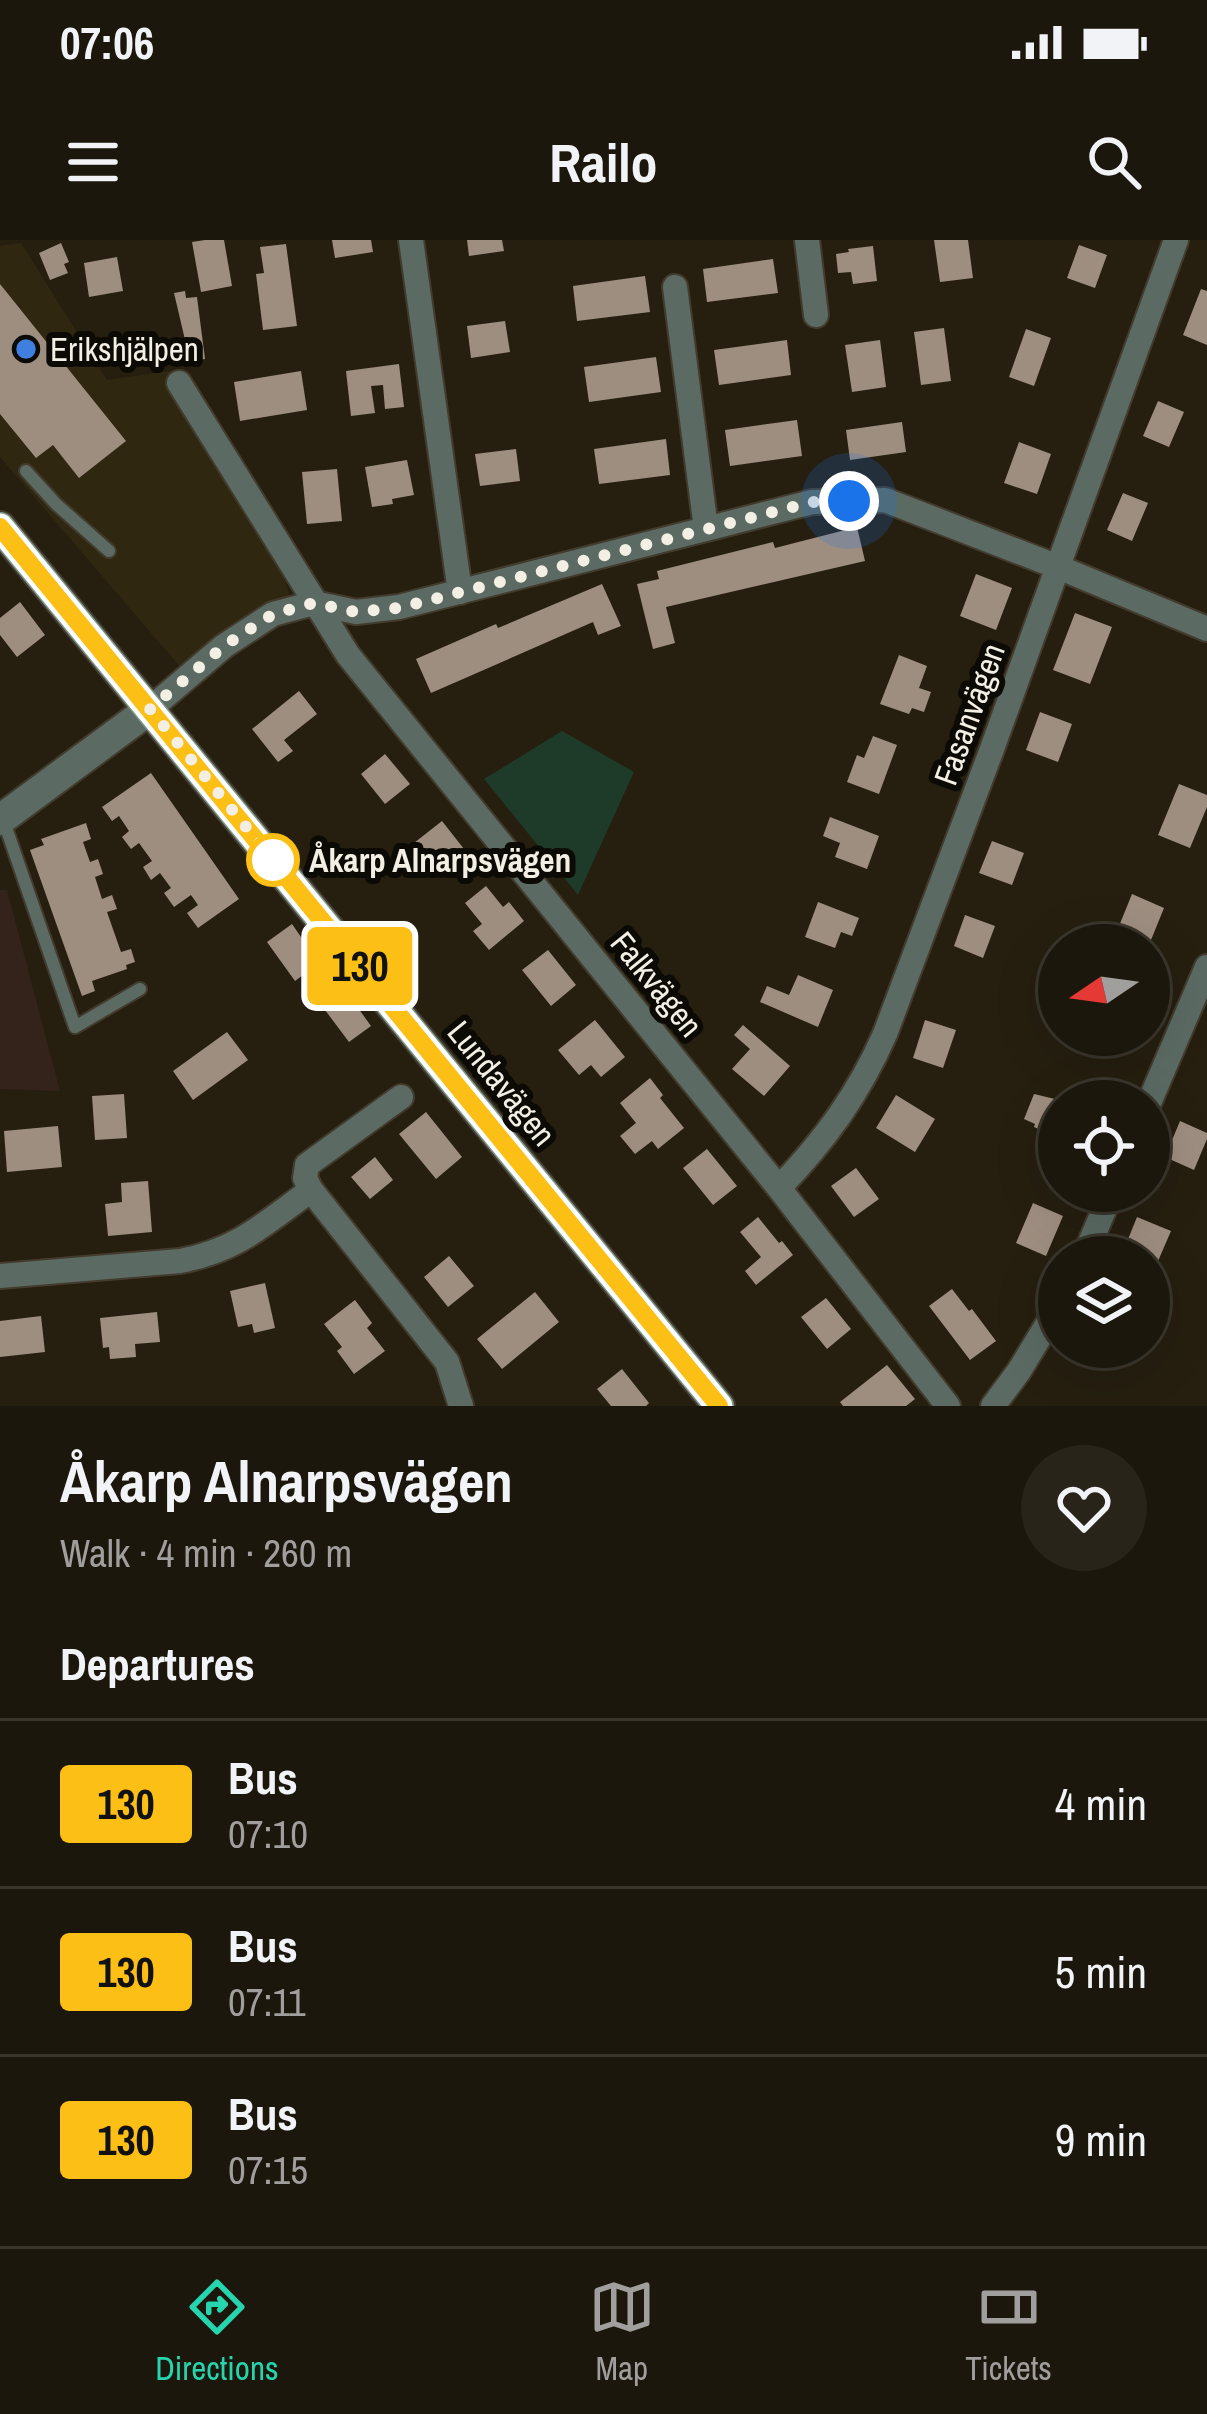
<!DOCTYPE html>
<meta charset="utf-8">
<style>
:root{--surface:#1c170c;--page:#29241a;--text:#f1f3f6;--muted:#a09f9d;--line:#3a362d;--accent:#25d5ae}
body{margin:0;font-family:"Archivo Narrow",sans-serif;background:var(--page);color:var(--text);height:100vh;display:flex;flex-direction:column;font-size:45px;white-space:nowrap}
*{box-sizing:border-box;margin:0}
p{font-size:39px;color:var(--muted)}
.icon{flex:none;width:66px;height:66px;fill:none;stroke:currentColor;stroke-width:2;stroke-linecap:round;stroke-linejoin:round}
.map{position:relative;height:1166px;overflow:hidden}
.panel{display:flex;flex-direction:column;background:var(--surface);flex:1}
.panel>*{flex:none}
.badge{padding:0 24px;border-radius:9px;font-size:42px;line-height:78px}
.needle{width:78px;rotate:257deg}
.buttons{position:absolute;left:1038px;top:684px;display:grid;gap:24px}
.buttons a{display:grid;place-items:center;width:132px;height:132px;border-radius:50%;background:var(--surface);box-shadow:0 12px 48px #0002,0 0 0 3px var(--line);font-size:60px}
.you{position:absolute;width:60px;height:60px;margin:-30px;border:9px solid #fff;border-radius:50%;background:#1a73e8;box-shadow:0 0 0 18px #1a73e833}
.map>.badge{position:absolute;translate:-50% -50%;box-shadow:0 0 0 6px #fff}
h2{padding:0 60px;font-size:45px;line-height:108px}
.round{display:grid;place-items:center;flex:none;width:126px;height:126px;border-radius:63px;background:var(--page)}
.summary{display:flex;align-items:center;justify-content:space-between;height:204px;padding:0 60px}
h1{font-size:57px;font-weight:800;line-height:90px}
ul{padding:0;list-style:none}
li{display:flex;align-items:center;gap:36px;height:168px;padding:0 60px;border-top:3px solid var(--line)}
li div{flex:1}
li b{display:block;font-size:45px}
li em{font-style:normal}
li .badge{min-width:132px;font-weight:700;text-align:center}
.status{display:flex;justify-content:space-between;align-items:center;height:84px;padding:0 60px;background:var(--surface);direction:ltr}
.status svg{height:33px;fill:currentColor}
header{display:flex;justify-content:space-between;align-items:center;height:156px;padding:0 60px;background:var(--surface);font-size:54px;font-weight:800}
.menu{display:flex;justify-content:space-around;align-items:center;height:168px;border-top:3px solid var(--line);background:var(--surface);font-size:33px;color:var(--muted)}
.menu a{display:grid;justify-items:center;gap:6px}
.menu .selected{color:var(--accent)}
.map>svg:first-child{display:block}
.built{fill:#302711}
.education{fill:#33231a}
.green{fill:#1e3a28}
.building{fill:#9e8e80}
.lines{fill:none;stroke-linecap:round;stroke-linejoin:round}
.service-casing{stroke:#433c2e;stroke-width:16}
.minor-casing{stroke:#433c2e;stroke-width:28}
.tertiary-casing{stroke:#433c2e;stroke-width:34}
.secondary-casing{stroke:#433c2e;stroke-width:34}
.service{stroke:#5b6b63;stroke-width:12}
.minor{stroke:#5b6b63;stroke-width:24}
.tertiary{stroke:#5b6b63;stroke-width:30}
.secondary{stroke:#7c9589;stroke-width:30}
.line-casing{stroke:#fff;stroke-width:27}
.line{stroke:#fbbf15;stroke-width:18}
.walk{stroke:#f3efe5;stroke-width:12;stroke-dasharray:0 21.6}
.shop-dot{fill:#3f7fe0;stroke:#0c0a04;stroke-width:4.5}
.stop-dot{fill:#fff;stroke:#fbbf15;stroke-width:6}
.labels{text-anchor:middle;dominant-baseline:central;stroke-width:12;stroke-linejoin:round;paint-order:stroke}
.poi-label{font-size:33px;fill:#f3efe5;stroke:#0c0a04;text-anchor:start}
.street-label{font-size:33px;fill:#f3efe5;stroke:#0c0a04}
.stop-label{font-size:33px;font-weight:bold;fill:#f3efe5;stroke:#0c0a04;text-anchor:start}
</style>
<div class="status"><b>07:06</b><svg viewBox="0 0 49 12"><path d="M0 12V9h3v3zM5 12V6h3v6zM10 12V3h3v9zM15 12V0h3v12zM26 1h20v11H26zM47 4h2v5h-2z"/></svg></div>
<header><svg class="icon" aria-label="menu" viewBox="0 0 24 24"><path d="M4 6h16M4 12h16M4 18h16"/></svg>Railo<svg class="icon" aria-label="search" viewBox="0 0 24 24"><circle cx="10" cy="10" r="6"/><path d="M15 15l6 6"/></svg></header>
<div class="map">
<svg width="1207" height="1166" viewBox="0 0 1207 1166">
<rect width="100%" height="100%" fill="#261f10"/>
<path class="built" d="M21,3L107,140L169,131L263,283L291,358L188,436L0,217V6Z"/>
<path class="education" d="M0,650H7L60,851L0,849Z"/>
<path class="green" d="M562,491L634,532L578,655L484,539Z"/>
<path class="building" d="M205,0H224L232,46L201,52L192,2Z
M332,0H371L373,12L335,18Z
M467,0H502L504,11L469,16Z
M934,0H968L973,38L940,42Z
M61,3L69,22L64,24L68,33L50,40L39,13Z
M286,4L297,86L263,90L256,34L264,33L260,7Z
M1079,5L1107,15L1095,48L1067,38Z
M873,6L877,41L853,44L851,32L838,33L836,14L849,12L848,9Z
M117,17L123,51L89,57L84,23Z
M773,19L778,53L707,62L703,29Z
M645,36L650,72L577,81L573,46Z
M0,44L126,201L79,238L53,205L36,218L0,174Z
M1201,49L1207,51V105L1183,95Z
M185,51L186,58L197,57L205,119L190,121L174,53Z
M505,81L510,112L471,118L467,86Z
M944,88L951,141L921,145L914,92Z
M1026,89L1051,98L1034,146L1009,137Z
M787,100L791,135L719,145L714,110Z
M880,100L886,147L852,152L845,105Z
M656,117L661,152L589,162L584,127Z
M399,124L404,167L385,169L383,145L371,146L375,173L351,176L346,131Z
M301,131L307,170L240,181L234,142Z
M1158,161L1184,172L1169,207L1143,196Z
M797,180L802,216L730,226L725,190Z
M902,182L906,212L850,220L846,190Z
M666,199L670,235L599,244L594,209Z
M1019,202L1051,214L1037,254L1004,243Z
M516,209L520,241L480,246L475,214Z
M407,220L414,255L392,259L393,264L372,267L365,227Z
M337,229L342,281L307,284L302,232Z
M1123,253L1148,263L1132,301L1107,290Z
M857,287L865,321L666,367L675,403L653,409L637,344L659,339L657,331L773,302L775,308Z
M976,334L1012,348L996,390L960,376Z
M602,344L621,386L598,395L593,382L431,453L416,419L496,384L498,388Z
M20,362L45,395L17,417L0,395V378Z
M1075,373L1112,387L1090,444L1053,430Z
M899,415L927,426L919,448L931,452L924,472L912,468L909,474L880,464Z
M299,451L317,474L284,500L293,511L278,522L252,489Z
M1040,472L1072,484L1058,522L1026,510Z
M873,496L897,505L879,554L847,542L857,515L864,518Z
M385,514L410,544L385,564L361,534Z
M151,533L239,659L198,688L187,673L198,665L191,655L174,667L164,653L171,648L160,633L151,640L143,627L152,621L139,603L131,609L122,597L129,591L119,576L112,581L102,567Z
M1179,544L1207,555V567L1190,608L1158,595Z
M830,577L879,596L867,629L835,617L840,603L823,596Z
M442,581L464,609L436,631L414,603Z
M86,583L91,599L83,602L90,622L98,619L103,634L95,637L102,659L112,655L117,669L107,672L121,712L131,709L135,722L126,725L127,729L92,741L95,751L82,756L30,610L44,605L41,599Z
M992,601L1024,613L1012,645L979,633Z
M486,646L503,667L509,662L524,681L489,710L473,691L482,684L465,663Z
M1132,654L1164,668L1151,700L1119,686Z
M818,662L859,678L852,696L841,692L835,708L805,697Z
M965,675L995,686L983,718L954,706Z
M292,684L319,723L295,741L267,702Z
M548,710L576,745L551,766L522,730Z
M798,735L833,750L818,787L760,762L767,746L789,755Z
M348,754L371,786L349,802L325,770Z
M595,780L625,817L601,837L591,825L579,835L558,810Z
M925,780L956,790L943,828L913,818Z
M743,785L790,826L764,856L732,829L750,809L734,795Z
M227,792L248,820L193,860L173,831Z
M650,838L663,855L660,858L684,888L658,909L652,901L635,914L620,896L636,883L620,863Z
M124,854L127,898L95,900L92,856Z
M1034,854L1059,860V898L1034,887L1035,884L1024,879Z
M896,855L935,879L915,912L876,888Z
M426,872L462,917L436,939L399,894Z
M1180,881L1207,893V899L1194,930L1165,917Z
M58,886L62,927L7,932L4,891Z
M707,909L737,946L713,965L683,928Z
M375,917L393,940L370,959L351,937Z
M856,928L879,959L854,977L831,946Z
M148,941L152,992L108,996L105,964L122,962L121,943Z
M1033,963L1063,976L1046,1016L1016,1003Z
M758,977L779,1003L782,1001L793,1015L756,1045L745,1031L761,1017L740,992Z
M1137,977L1171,991L1155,1028L1149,1026V1017H1129L1122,1014Z
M449,1016L474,1046L448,1067L424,1037Z
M265,1043L275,1088L254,1093L252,1084L238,1087L230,1051Z
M952,1049L969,1071L972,1069L996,1101L970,1120L929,1066Z
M535,1052L559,1082L502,1129L477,1099Z
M826,1058L851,1089L827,1109L801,1077Z
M355,1060L372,1083L367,1088L385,1111L354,1134L337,1111L342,1107L324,1084Z
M157,1072L160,1102L135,1104L136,1117L110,1119L109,1107L103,1108L100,1078Z
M41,1076L45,1112L0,1117V1081Z
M1098,1107H1134L1129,1120Z
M887,1125L915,1159L906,1166H843L840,1162Z
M622,1129L649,1163L646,1166H611L597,1149Z"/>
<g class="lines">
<g class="service-casing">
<path id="service" d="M26,231L56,264L109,311
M3,579L75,787L140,749"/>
</g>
<g class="minor-casing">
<path id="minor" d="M411,0L460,352
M807,0L816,75
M675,47L706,289
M179,143L348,415L779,948L948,1166
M150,469L224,406L273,374L314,363L356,372L399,367L812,262L885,260L1058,327L1207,389
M1149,863L1207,727
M779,948C825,900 858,855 885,794L992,509L1176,0
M311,950L305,938L307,925L401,857
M1084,1017L1112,951
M0,1036L180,1021C238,1010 264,984 311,950L447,1122L461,1166
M993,1166L1019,1131L1059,1065"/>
</g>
<g class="tertiary-casing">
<path id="tertiary" d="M0,580L150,469"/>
</g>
<g class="secondary-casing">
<path id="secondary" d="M0,287L719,1166"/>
</g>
<use href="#service" class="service"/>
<use href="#minor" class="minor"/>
<use href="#tertiary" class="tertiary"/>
<use href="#secondary" class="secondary"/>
</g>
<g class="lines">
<g class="line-casing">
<path id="line" d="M0,287L719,1166"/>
</g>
<use href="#line" class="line"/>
<path class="walk" d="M273,620L150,469L224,406L273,374L314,363L356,372L399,368L812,262L849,261"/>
</g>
<circle class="shop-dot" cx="26" cy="109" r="12"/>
<circle class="stop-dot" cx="273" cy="620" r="24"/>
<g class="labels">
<g class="poi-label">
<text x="50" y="109">Erikshjälpen</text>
</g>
<g class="street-label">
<text transform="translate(969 474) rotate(-70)">Fasanvägen</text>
<text transform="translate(657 744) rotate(51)">Falkvägen</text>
<text transform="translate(502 843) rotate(51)">Lundavägen</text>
</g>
<g class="stop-label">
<text x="309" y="620">Åkarp Alnarpsvägen</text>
</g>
</g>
</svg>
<div class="buttons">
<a><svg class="needle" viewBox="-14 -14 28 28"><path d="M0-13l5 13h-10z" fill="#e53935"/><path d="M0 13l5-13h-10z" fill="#a09f9d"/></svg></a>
<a><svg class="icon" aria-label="locate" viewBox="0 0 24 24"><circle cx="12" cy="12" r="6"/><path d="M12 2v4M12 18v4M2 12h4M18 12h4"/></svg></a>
<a><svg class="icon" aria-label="layers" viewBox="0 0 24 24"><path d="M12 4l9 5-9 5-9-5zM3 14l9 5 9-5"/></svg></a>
</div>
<div class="you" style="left:849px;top:261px"></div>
<b class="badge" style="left:360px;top:726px;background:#fbbf15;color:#111">130</b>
</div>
<section class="panel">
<div class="summary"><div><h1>Åkarp Alnarpsvägen</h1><p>Walk · 4 min · 260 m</p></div><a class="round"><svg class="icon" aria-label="heart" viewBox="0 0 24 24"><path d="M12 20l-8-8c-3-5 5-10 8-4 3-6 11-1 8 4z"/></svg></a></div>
<h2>Departures</h2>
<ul>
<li><span class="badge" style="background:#fbbf15;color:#111">130</span><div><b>Bus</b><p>07:10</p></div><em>4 min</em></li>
<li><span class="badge" style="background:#fbbf15;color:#111">130</span><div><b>Bus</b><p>07:11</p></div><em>5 min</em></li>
<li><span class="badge" style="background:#fbbf15;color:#111">130</span><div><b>Bus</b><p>07:15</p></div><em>9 min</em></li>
</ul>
</section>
<nav class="menu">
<a class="selected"><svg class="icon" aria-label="directions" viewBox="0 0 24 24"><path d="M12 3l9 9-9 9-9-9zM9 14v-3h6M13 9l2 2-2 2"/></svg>Directions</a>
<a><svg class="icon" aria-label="map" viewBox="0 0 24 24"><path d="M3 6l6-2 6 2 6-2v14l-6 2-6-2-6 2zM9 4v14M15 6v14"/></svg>Map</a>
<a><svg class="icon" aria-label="tickets" viewBox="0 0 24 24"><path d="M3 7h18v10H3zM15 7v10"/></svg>Tickets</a>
</nav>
